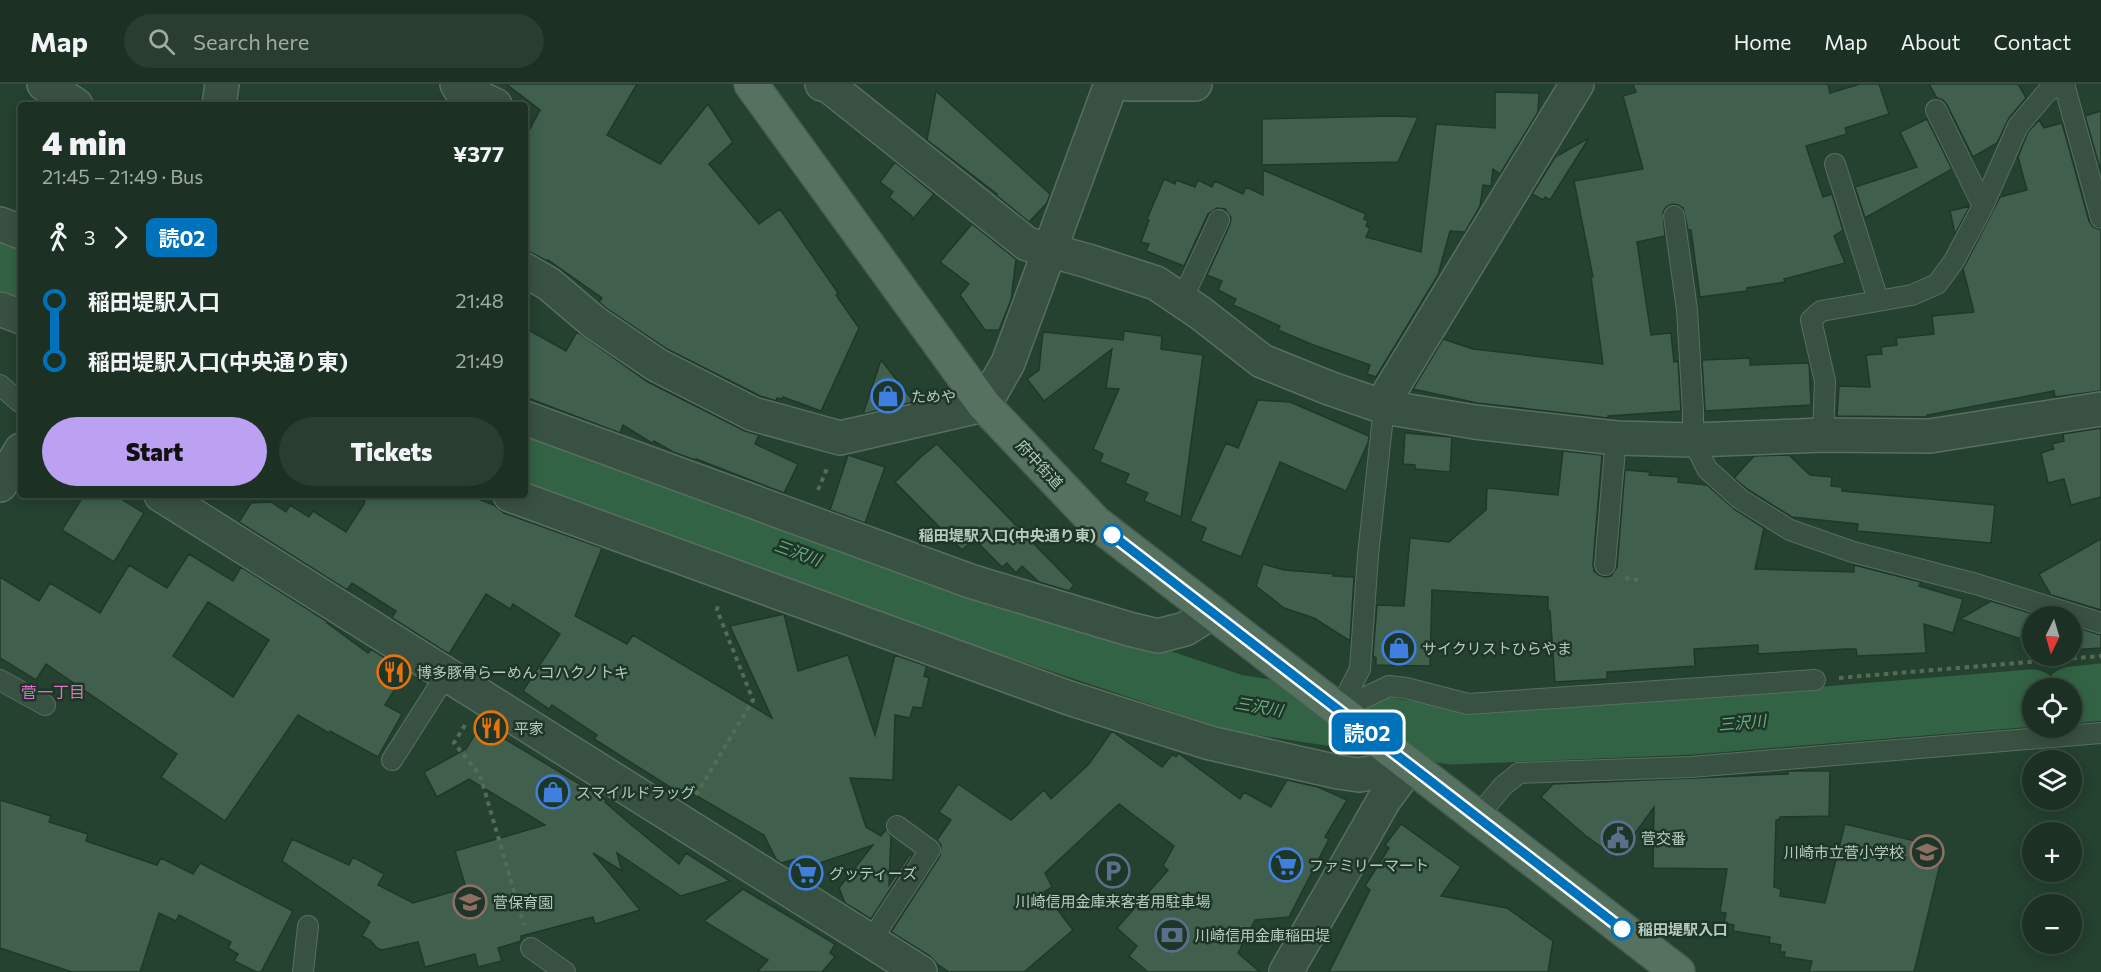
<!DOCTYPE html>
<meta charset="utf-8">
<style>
:root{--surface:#1c3123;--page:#293d30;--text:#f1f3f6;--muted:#a0a9a6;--line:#3a4c41;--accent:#bca0f2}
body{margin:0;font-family:Commissioner,"Noto Sans JP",sans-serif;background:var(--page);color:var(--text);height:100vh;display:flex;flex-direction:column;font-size:22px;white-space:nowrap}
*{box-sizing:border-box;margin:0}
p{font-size:20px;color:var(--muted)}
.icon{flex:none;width:33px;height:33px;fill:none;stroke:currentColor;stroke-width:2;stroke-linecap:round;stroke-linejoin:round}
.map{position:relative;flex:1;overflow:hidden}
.side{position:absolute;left:18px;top:18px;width:510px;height:396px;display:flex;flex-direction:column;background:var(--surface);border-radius:6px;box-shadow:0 3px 15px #0003,0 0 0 2px var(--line)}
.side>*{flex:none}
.badge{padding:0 12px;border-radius:9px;font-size:21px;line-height:39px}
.needle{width:39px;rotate:185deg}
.fabs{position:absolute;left:2022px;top:522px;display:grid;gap:12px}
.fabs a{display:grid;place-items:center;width:60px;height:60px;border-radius:50%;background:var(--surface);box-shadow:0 3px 15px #0003,0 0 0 2px var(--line);font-size:30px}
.map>.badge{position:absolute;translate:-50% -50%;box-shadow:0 0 0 3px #fff}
.legs{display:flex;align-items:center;gap:9px;height:66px;padding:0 24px;font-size:20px}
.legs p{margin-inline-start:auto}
.head{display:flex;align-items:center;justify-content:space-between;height:102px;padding:0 24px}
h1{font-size:33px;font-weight:800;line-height:45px}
.primary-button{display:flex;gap:12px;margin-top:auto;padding:12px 24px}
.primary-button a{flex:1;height:69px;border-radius:36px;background:var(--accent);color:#111;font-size:24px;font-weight:800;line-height:69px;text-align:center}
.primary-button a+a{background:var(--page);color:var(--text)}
ul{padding:0 24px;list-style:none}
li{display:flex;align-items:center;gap:21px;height:60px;font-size:22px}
li i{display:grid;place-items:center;width:9px;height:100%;margin:0 8px;background:currentColor}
li i::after{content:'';width:15px;height:15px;margin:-8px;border:4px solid;border-radius:50%;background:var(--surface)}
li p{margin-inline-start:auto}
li:first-child i{background:linear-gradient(#0000 50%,currentColor 0)}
li:last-child i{background:linear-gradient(currentColor 50%,#0000 0)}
header{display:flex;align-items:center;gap:36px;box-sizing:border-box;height:84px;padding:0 30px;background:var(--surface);border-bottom:2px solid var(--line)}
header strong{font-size:28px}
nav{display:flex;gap:33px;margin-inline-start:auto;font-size:21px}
.search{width:420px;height:54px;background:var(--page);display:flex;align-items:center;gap:15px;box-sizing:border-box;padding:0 21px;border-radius:33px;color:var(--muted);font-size:22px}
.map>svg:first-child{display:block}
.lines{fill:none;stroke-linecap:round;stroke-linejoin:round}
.river{stroke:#336345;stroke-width:57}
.building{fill:#40604d;stroke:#203829;stroke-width:1.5;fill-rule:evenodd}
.service-casing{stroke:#576e60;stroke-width:22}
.minor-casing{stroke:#576e60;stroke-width:36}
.tertiary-casing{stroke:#576e60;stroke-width:36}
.primary-casing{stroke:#465d4e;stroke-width:36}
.path{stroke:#556c54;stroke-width:4;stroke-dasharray:4.5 4.5;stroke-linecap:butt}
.service{stroke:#395142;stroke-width:20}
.minor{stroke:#395142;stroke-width:33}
.tertiary{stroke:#395142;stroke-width:33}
.primary{stroke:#577161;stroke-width:33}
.line-1-casing{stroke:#fff;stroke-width:14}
.line-1{stroke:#0072bc;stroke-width:9}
.stop-1-dot{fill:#fff;stroke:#0072bc;stroke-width:3}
.labels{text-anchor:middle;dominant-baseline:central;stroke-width:5;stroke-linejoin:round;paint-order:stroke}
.poi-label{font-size:15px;fill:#b6cbbe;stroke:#1e3627;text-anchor:start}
.street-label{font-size:15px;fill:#b6cbbe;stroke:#1e3627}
.stop-label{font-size:15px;font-weight:bold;fill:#b6cbbe;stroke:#1e3627;text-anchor:end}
.water-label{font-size:16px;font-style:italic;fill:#6eab84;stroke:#1e3627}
.neighbourhood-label{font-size:16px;fill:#dd73c4;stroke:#1e3627}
</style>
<header>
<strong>Map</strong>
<div class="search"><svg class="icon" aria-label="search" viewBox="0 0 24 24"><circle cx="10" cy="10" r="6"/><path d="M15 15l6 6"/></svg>Search here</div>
<nav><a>Home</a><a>Map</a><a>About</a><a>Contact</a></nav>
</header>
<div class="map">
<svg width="2101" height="888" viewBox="0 0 2101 888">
<rect width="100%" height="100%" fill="#25412f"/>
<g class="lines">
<path class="river" d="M0,176L21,184
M525,369L934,518L1236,619L1452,652L1692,642L2032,614
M2072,611L2101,608"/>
</g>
<path class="building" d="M506,0H637L607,51L660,80L708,20L733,58L709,80L759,140L780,125L838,209L836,211L859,244L821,327L783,313L782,315L777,314L776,317L760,312L667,265L606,224L599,218L602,214L548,176L547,177L534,170L525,167V54L540,26Z
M1633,0H1828L1830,9L1860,0H1879L1889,30L1845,44L1847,50L1806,62L1823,113L1832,110L1843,146L1834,152L1845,179L1784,195L1785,198L1747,204V207L1700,213L1691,146H1688L1683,124L1678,121L1672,120L1666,123L1663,128L1665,152L1637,158L1651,251L1671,249L1674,278L1678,277L1681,327L1608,332V334L1477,319L1413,305L1443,255L1473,265L1603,280L1591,193H1593L1574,97L1643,85L1623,12L1636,8Z
M1929,0H2018L2026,14L2009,34L1997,59L1973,73L1947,21L1943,16L1937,14Z
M936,7L1050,110L1047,119L1029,138L996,111L997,110L927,56Z
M1495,8L1539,9L1538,28L1500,90L1493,85L1491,102L1483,101L1480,122L1465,148L1450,147L1438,191L1376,293L1367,290L1370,281L1311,260L1278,246L1280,242L1233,221L1236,215L1218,206L1222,197L1207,191L1230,140L1231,134L1225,125L1217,124L1208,130L1184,182L1146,167L1149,160L1141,158L1149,136L1147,135L1164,95L1175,100L1176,96L1195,103L1198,96L1212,103L1215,97L1243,110L1246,103L1263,111V86L1366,130L1364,135L1368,137L1366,142L1370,144L1366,153L1421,168L1436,40L1495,44Z
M2101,27V88L2085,32Z
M1393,32L1418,33L1398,78L1262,81V35Z
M1927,35L1952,85L1865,134L1855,103L1917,83L1900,48Z
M2039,36L2044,44L2062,39L2089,137L2093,143L2101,146V307L2055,313L2054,307L1927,331V333L1837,332L1839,302L1870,303L1866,271L1882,270L1881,263L1897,261L1896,254L1934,250L1932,232L1974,228L1963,185L2000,113L2027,106L2018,73L2028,48Z
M1589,54L1550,116L1545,113L1543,116L1532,110L1555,73Z
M895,78L934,110L912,136V132L889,113L893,108L880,98Z
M1970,122L1955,150L1950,127Z
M972,140L1016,175L1011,216L999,246H985L960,211L969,200L940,178Z
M525,244L566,267L577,248L648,298L745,347L759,351L755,360L798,380L784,409L696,375L695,376L673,368L654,357L652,359L623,341L620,349L525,313Z
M1124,247L1162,252L1161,265L1203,271L1181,433L1144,417L1148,409L1125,399L1129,390L1100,378L1103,370L1093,365L1119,305L1106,304L1112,265L1044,317L1027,295L1039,286L1043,248L1123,256Z
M1750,274V281L1809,279L1811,321L1705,327L1702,276Z
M881,276L914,318L863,330Z
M1258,316L1290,318L1369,352L1368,359L1346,407L1280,378L1241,473L1201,457L1206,444L1190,437L1226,359L1238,364Z
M2101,344V413L2071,421L2064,395L2048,399L2041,369L2054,365L2052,360L2064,357L2063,350Z
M1405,349L1452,353L1450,388L1415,385V381L1403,380Z
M937,360L1074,501L1069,507L1039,498L1022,482L1016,489L1007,479L1002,483L974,455L962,466L895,398L922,372Z
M1563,367L1602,371L1593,480L1594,487L1599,491L1605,493L1611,492L1617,483L1625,386L1650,388L1649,391L1679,393L1678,398L1707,401L1734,425L1764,444L1755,485L1854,488V481L1921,498L1919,502L1963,515L1953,549L1924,540L1926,569L1857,572L1856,565H1846L1758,570V561L1694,565L1695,582L1607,588V595L1555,598L1550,527H1548V513L1432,506L1430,582L1376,581V574L1373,572L1377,521L1404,522L1410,454L1449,458L1486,426L1487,404L1558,411Z
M848,371L885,383L865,439L830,426Z
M1789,371L1810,391L1832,393L1831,402L1842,403V407L1995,421L1991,459L1857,447L1858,440L1792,433L1747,405L1734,394L1754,372Z
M84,411H115L144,429L114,478L62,446Z
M366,411H468L494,421L504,429L602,464L575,532L627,560L633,551L772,634L730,542L784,530L798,587L848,571L875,651L895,571L927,582L924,592L929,594L922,624L913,623L910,634L895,631L893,696L850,694L866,743L881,752L886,745L891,752L889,801L910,770L912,772L871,835L845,819L839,804L873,761L805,784L800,774L781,779L776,775L764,751L692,709L689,715L594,655L597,651L552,621L549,625L523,607L560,550L513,520L510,525L486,510L449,570L392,534L396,527L352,499L347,506L239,438L251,419L271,418L286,428L290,421L309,433L313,427L346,448L364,420Z
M2101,455V526L2051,511L2039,490Z
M189,470L233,497L241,483L328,538L327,539L368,569L371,565L406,587L385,621L402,630L378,673L330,647L329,649L298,631L225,737L161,693L177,670L46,580L36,596L0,574V493L39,517L50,499L100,529L129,481L167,504ZM208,518L269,556L233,613L173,572Z
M1263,480L1284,486L1334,490L1333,492L1354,493L1350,557L1314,534L1284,524L1256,502Z
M1991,517L2040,532H2032V554H2018L1960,535Z
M2072,542L2101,551V564L2072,566Z
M484,636L508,651L505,655L606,716L605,718L629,739L679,780L686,769L730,797L681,812L617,769L622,787L593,769L640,826L595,840L593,833L521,852V857L498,864L502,877L478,883L475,870L425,883L418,858L382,866L377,864L370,856L362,852L370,838L282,777L292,755L349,781L353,773L384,790L378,801L413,819L466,804L455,767L545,741L469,695L437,713L424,688L466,665Z
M1112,647L1162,683L1173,670L1176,673L1178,669L1240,715L1244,708L1271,723L1287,696L1318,703L1347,716L1325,753L1329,755L1289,833L1255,836L1238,869L1260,888H1148L1129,872L1137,862L1117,844L1168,786L1163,782L1174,762L1119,720L1045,789L1052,803L1044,808L1073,846L1024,888H949L937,880L930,872L891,848L940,772L941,761L937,756L951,736L939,728L958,700L1011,736L1044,706L1051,715L1089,680Z
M1788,687H1830L1829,732L1780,733L1779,736H1776L1774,803L1781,805L1780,812L1825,819L1845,740L1944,764L1914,888H1809L1812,877L1784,873L1785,868H1780L1781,861L1769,859L1770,853L1733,847L1734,841L1724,839L1726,829L1720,828L1727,785L1653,784L1654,723L1617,774L1586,752L1541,713L1553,700L1788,690Z
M0,716L51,732L49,738L88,750L86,757L157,781L161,774L193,790L200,779L293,827L261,888H257L234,877L238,870L228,864L231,858L179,831L176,837L159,829L140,888H72L0,864Z
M1401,740L1461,783L1441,812L1507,824L1553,857L1548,888H1329L1370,806L1365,802L1389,764L1385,761Z
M743,805L835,860L830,869L835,873L822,888H757L768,876L704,837Z"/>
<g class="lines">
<g class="service-casing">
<path id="service" d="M2064,0L2101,134
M1936,26L1983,122
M1835,80L1878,216
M1674,132L1687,226L1693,327V356L1707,385L1740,415L1790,446L1853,468L1976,500L2101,539
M1182,216L1219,136
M0,301L21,319
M1823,351L1825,297L1811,236L1821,227L1912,211L1937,200L1954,177L1983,122L2018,42L2046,9L2056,0
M1605,481L1616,354
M0,596L45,621
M1339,626L1389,602L1406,604L1468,620L1815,596
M1339,626L1360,585L1368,471L1384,323
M392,676L446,591
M1477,733L1503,702L1519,689L1691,683L2101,649
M870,858L930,766L897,742
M531,864L565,888
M303,888L308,842"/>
</g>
<g class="minor-casing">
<path id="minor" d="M44,0L76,21
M457,0L460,5L495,21
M822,0L829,2L1027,160L1088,177L1156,199L1199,228L1262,277L1329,304L1384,323L1475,338L1616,354L1693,356L1823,351L1930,352L2101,325
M1129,0H1195
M219,21L222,0
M0,140L21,148
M525,186L549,200L595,239L657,281L753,330L840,354L984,321L1008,279L1111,0
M0,225L21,233
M1384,323L1390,307L1577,0
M525,334L970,497L1129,545L1158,552L1185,545L1212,528
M0,401L21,366
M161,411L920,888
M510,411L1069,614L1210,659L1338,688L1359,691L1409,682"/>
</g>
<g class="tertiary-casing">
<path id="tertiary" d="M1286,888L1384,716L1409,682"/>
</g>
<g class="primary-casing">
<path id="primary" d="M751,0L984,321L1095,438L1678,888"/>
</g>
<path class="path" d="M818,406L828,382
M1625,494L1639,496
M1839,594L2101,572
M465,641L454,659L480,691L524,841
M696,711L753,616L717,526L718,520"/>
<use href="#service" class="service"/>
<use href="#minor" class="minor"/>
<use href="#tertiary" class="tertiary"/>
<use href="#primary" class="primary"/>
</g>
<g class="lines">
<g class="line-1-casing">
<path id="line-1" d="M1112,451L1622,845"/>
</g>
<use href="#line-1" class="line-1"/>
</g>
<defs>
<g id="shop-ring" transform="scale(1.725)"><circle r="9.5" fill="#1e3627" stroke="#3f7fe0" stroke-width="1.5"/><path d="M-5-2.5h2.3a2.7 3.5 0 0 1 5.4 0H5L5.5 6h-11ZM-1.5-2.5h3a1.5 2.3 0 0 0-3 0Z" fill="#3f7fe0"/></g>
<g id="restaurant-ring" transform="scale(1.725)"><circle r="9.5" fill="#1e3627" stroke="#e8710a" stroke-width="1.5"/><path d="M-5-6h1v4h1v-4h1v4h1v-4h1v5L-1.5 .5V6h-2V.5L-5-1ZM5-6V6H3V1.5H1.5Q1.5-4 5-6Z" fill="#e8710a"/></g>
<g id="civic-ring" transform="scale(1.725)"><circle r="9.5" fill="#1e3627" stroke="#5c6f8a" stroke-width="1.5"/><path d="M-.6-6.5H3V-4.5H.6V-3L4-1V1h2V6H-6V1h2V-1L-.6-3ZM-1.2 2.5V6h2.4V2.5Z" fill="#5c6f8a"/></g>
<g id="school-ring" transform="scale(1.725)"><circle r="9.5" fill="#1e3627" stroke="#8d6e63" stroke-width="1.5"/><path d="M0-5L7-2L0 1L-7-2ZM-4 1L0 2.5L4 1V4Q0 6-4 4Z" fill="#8d6e63"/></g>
<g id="supermarket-ring" transform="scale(1.725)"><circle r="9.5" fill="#1e3627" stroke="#3f7fe0" stroke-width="1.5"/><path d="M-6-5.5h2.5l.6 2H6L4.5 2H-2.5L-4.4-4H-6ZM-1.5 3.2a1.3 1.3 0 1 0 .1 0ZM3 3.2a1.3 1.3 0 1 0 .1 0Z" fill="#3f7fe0"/></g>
<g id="parking-ring" transform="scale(1.725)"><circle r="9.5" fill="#1e3627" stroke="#5c6f8a" stroke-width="1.5"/><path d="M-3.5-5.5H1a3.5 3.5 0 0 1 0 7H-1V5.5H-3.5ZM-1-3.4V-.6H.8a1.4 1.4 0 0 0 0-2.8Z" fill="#5c6f8a"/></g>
<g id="bank-ring" transform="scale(1.725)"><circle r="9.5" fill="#1e3627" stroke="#5c6f8a" stroke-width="1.5"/><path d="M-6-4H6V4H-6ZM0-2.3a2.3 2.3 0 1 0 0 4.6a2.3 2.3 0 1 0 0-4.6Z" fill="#5c6f8a"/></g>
</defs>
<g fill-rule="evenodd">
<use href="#shop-ring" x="888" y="312"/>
<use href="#shop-ring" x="1399" y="564"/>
<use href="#restaurant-ring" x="394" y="588"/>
<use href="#restaurant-ring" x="491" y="644"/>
<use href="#shop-ring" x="553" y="708"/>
<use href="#civic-ring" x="1618" y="754"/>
<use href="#school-ring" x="1927" y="768"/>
<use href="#supermarket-ring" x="1286" y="781"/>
<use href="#parking-ring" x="1113" y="787"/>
<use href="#supermarket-ring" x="806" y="789"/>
<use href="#school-ring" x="470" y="818"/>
<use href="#bank-ring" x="1172" y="851"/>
</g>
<g class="stop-1-dot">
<circle cx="1112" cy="451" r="10"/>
<circle cx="1622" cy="845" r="10"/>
</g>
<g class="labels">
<g class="poi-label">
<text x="911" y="312">ためや</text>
<text x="1422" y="564">サイクリストひらやま</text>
<text x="417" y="588">博多豚骨らーめん コハクノトキ</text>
<text x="514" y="644">平家</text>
<text x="576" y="708">スマイルドラッグ</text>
<text x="1641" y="754">菅交番</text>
<text x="1904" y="768" text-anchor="end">川崎市立菅小学校</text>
<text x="1309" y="781">ファミリーマート</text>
<text x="829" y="789">グッティーズ</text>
<text x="1113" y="817" text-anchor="middle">川崎信用金庫来客者用駐車場</text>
<text x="493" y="818">菅保育園</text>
<text x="1195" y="851">川崎信用金庫稲田堤</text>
</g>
<g class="street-label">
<text transform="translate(1040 380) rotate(47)">府中街道</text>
</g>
<g class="stop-label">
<text x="1096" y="451">稲田堤駅入口(中央通り東)</text>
<text x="1638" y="845" text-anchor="start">稲田堤駅入口</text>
</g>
<g class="water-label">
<text transform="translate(798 468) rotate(20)">三沢川</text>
<text transform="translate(1259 622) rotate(10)">三沢川</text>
<text transform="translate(1742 638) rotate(-5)">三沢川</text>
</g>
<g class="neighbourhood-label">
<text x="53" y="607">菅一丁目</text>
</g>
</g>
</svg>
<div class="fabs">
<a><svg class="needle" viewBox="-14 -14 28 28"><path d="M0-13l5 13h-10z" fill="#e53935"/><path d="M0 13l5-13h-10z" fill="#a0a9a6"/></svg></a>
<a><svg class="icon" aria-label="locate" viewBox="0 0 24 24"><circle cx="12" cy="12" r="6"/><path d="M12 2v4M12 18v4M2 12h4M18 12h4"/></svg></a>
<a><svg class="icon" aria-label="layers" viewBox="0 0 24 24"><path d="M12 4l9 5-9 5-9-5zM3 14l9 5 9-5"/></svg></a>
<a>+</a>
<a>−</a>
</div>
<b class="badge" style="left:1367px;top:648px;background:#0072bc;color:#fff">読02</b>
<section class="side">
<div class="head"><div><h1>4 min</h1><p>21:45 – 21:49 · Bus</p></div><b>¥377</b></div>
<div class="legs"><svg class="icon" aria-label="walk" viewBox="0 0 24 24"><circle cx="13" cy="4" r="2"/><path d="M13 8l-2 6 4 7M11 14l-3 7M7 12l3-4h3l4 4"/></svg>3<svg class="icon" aria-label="forward" viewBox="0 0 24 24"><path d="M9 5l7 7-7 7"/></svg><b class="badge" style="background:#0072bc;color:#fff">読02</b></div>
<ul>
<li><i style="color:#0072bc"></i><b>稲田堤駅入口</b><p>21:48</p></li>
<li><i style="color:#0072bc"></i><b>稲田堤駅入口(中央通り東)</b><p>21:49</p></li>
</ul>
<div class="primary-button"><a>Start</a><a>Tickets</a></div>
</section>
</div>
